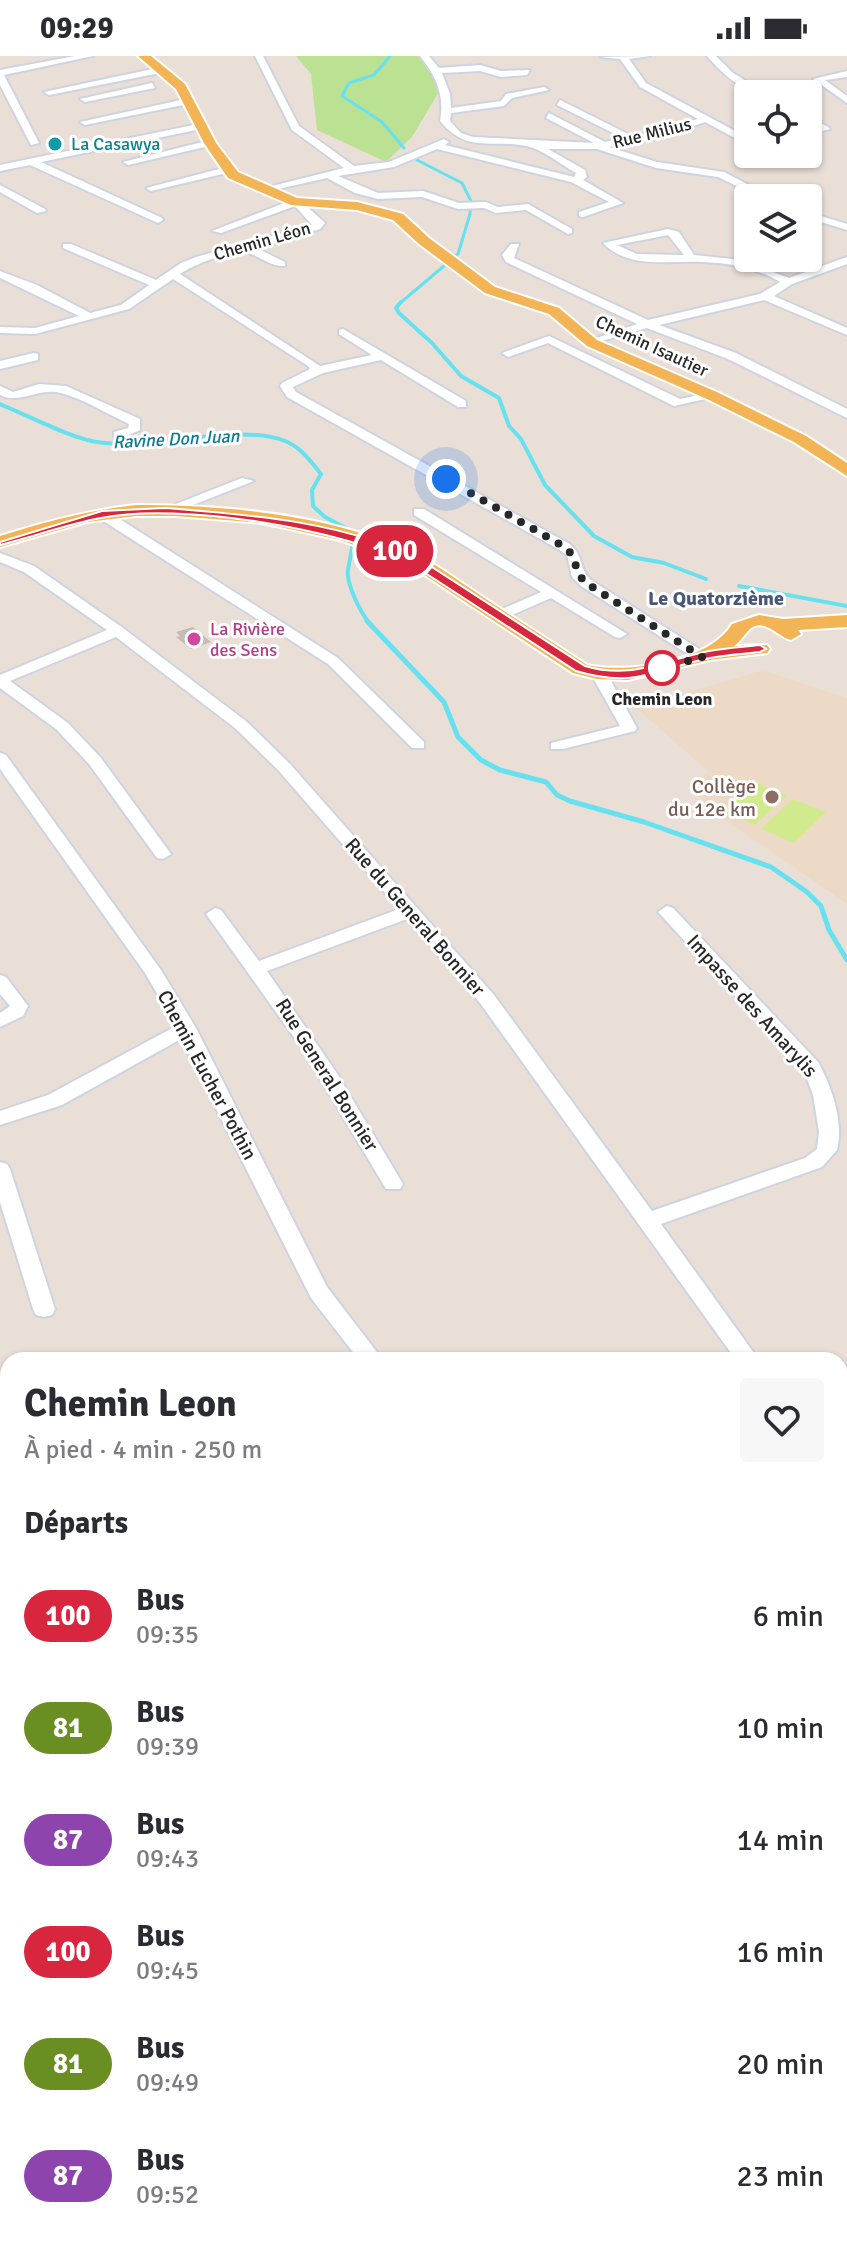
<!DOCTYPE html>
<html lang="fr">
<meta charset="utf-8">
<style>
:root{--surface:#fff;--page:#f7f7f7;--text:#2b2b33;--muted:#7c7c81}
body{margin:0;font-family:Signika,sans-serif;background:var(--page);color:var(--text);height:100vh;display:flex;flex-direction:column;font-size:30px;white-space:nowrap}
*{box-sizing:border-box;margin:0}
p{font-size:26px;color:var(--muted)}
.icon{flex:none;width:44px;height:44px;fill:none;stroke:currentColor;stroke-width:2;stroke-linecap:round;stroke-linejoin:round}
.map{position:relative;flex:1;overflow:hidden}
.drawer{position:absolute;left:0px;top:1296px;width:848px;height:896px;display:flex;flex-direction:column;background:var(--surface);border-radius:24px 24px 0 0;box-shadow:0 2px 6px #0004}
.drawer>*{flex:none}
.badge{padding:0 16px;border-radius:26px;font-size:28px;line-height:52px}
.controls{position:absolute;left:734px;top:24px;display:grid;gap:16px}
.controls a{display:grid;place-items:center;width:88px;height:88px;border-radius:8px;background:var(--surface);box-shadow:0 2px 6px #0004;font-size:40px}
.you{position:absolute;width:40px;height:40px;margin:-20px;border:6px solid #fff;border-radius:50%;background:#1a73e8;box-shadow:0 0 0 12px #1a73e833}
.map>.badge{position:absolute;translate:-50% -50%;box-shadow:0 0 0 4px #fff}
h2{padding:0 24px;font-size:30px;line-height:72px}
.round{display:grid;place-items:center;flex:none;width:84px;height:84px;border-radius:8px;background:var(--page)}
.overview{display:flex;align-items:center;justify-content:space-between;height:136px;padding:0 24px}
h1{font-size:38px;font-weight:700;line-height:60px}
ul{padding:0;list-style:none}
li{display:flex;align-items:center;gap:24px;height:112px;padding:0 24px}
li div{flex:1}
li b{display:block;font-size:30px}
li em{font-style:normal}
li .badge{min-width:88px;font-weight:700;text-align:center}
.status{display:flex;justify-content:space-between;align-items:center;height:56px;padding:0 40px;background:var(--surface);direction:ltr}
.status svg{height:22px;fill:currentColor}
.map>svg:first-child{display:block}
.education{fill:#eddac6}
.green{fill:#bae292}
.pitch{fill:#d1ea8d}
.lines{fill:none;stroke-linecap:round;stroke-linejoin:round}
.stream-far2{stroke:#67e1ef;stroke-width:3}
.stream-far1{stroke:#67e1ef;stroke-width:4}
.stream{stroke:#67e1ef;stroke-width:5}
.river{fill:#67e1ef;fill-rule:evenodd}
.building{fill:#c5bcb7}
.minor-casing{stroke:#cdd4e1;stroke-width:4}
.major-casing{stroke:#fff;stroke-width:4}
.minor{fill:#fff;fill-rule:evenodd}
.major{fill:#f2b455;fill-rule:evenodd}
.line{fill:#d7263d;stroke:#fff;stroke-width:2}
.walk{stroke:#272727;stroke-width:8;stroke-dasharray:0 14.4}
.culture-dot{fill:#0f9aa8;stroke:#fff;stroke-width:3}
.hotel-dot{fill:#d1479c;stroke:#fff;stroke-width:3}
.stop-dot{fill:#fff;stroke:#d7263d;stroke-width:4}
.education-dot{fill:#8d6e63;stroke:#fff;stroke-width:3}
.labels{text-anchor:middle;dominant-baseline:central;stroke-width:6;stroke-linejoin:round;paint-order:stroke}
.far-street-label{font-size:18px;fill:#272727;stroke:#fff}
.far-culture-label{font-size:18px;fill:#0d838f;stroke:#fff;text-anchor:start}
.far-water-label{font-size:18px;font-style:italic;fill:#0b7c96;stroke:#fff}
.far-hotel-label{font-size:18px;fill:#b23c85;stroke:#fff;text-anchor:start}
.far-stop-label{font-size:18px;font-weight:bold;fill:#272727;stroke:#fff}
.far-quarter-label{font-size:20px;font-weight:bold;fill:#475777;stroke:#fff}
.education-label{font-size:20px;fill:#785e54;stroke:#fff;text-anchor:end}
.street-label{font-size:20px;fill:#272727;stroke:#fff}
</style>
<div class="status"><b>09:29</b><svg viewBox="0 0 49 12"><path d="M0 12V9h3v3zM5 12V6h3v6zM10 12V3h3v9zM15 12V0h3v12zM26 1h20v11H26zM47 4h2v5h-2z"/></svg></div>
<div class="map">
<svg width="847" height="2192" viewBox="0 0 847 2192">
<rect width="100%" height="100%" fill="#eadfd7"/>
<path class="education" d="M763,614L847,642V848L709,753L687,729L709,716L636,652Z"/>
<path class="green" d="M296,0H422L440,34L412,81L386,106L317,74L311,18Z"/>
<path class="pitch" d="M755,726L787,739L755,769L722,755Z
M793,743L826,756L794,787L761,773Z"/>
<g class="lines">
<path class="stream-far2" d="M390,0L374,19L349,27L342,40L382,66L404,92
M399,248L458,198L470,158L471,145L462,127L417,104"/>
<path class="stream-far1" d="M401,246L396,252L399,257L432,287L461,320L499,342L509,370L521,383L545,429L594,480L632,501L664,507L706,523
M0,348C27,359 70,382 97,386C154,395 235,366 285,385C301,391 311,406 321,418L312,434L313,450L325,461L353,476C354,492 350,499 348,514C346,528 360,555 369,567
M739,530L847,550"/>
<path class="stream" d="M367,565L444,646L458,681L481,704L500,714L546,726L557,739L570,745L644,766L771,811L807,836L821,850L829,874L847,904"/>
<path class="river" d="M0,1868L8,1871V1971L0,1968Z
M50,2184H103L107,2192H53Z"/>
</g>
<path class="building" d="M193,571L211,586L191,593L176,581L180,580L176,576Z"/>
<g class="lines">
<g class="minor-casing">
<path id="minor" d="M75,0H93L4,19L39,87L31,89L0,29V14Z
M255,0H263L299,70L354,110L389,106L444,83L449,86L445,89L574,121L576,117C563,110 547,97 533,92C496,80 470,101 440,65C445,39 436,20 420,0H429L439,12L480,9L501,15L530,14L527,19L501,21L480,15L442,17L450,38L451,52L501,45L506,38L544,31L549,34L512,42L504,50L451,57L450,65L461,77L473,81L594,87L546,62L549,57L605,86L623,82L557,49L560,44L634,81L698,63L640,31L620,3L600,1L650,0L629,3L646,27L748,82V89L705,66L662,81L609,91L657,106L724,116L774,142H761L718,121L656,112L597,93H548L585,114L587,121L583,124L623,147L583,161L579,160V156L609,146L571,126L437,93L394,111L338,120L378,137L423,135L459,147L486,146L498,151L528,148L572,173V177L568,178L526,154L496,157L484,152L458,153L422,141L378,143L355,137L327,122L260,137V133L344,112L292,74Z
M707,0H716L733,17L768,38C743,38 722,17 707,0Z
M162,11L165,16L49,39L44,36Z
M847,15V21L825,24L847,40V47L813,23Z
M152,27L155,32L85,46L80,43Z
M190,42L193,47L85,69L80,66Z
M808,60L828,71L830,73L822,75L808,67Z
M203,67L206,72L41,106L162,162L163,164L158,167L30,109L0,115V109Z
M210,84L213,89L128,109L123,106Z
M227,111L231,116L151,135L146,132Z
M0,129L45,153L46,155L37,157L0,136Z
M292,144H300L325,167L320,173L256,192L285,206V210C271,211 261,201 248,197C234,192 193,209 180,218L320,310L372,299L339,278V274L343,273L466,345V351H458L381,304L323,317L293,331L296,336L568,487C585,499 578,513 591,524L707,598V604H697L581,530L572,521L567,499L558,493L287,341L280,330L282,327L310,313L308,310L173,223L129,253L35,278L0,277V271L35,272L79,260L0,222V215L37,229L90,257L121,249L149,229L63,192V188H71L156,224L181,207L196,201L312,169L295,150L221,177L212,175Z
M808,156L847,168V174L808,162Z
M668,173L679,176L694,199L742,204L789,222L847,201V208L792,228L774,240L847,272V279L764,244L659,269L736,297L847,353V362L728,303L647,272L588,289V285L637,268L506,206L502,199L511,188H519L514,202L648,264L760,238L780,226C757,212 730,207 703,206C669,204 629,214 603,187ZM668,179L684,199L637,198L617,189Z
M549,280L680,343L713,336L719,340L674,350L548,287L508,301L502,297Z
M34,297L38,298V304L0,313V305Z
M39,328L66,330L140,363V374L122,382H114V376L128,372L129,368C107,358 84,343 61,337C39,331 20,349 0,339V330L13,336Z
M242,422L254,425L170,458L158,455Z
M414,453H424L627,578L620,582L615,581L551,542L503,563H493V557L541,536L414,459Z
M97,455H107L338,602L424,686V692H412L328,608L97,461Z
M0,497L34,510L123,572L247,666L290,708L494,939L652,1155L805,1102L817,1093L819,1076L813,1039L804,1015L658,856L667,850L673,852L818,1006C832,1031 844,1066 837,1094L822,1111L661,1168L759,1304H736L480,947L407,863L267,915L338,1019L403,1128L400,1133H386L303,994L206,858L215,852L221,854L259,905L399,853L278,714L235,672L116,581L10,625L68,667L101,702L171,798L163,803L157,802L89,708L56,673L0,632V619L107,574L24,516L0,506Z
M599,613L607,618L637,672L635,675L563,693H551V687L620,670L591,618Z
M0,697L6,699L161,914L196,972L327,1231L383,1304H359L311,1242L181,983L62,1049L0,1069V1055L48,1039L176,970L145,917L0,713Z
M0,919L6,921L28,950L23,960L0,971V957L10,950L0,938Z
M0,1106L7,1108L10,1113L55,1253L52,1259L44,1261L36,1259L33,1253L0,1146Z
M840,1420L847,1423V1448L840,1445Z
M840,1854H847V1882H840Z
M151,2184H183L185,2192H153Z
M676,2184H708L712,2192H680Z"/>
</g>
<g class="major-casing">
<path id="major" d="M138,0H151L185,28L216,87L238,116L297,142L357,146L403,158L429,182L495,231L559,252L597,284L719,337L806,380L847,407V420L794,386L707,343L587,290L549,258L485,237L419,188L393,164L357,154L291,149L228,122L204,87L176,33Z
M136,449C228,449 340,459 423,502C440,511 457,524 474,535C511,560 549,584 587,609C627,618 710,606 732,568L759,559L783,563L847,559V571L798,574L801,578L791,584C778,581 762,559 748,575C743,580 741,585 734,590L767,589L770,593L767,597L710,604L628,624L597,623L573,617L411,510L340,484L262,467L176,460H136L87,466L0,491V480C45,466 89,454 136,449Z"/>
</g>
<use href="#minor" class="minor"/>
<use href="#major" class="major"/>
</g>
<path class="line" d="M165,452C251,459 342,465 421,504L585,610C632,624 664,604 709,595C726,592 743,591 760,589L766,593L760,596C743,598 726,599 710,602C655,613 636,633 576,615L413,509C342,473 180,446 101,462C67,468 33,481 0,489V486L102,455Z"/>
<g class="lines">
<path class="walk" d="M446,423L563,490C579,501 572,514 586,527L702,601L659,613L662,612"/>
</g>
<circle class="culture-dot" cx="55" cy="88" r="8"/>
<circle class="hotel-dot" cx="194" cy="583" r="8"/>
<circle class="stop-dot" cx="662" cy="612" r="16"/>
<circle class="education-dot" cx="772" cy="741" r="8"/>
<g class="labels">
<g class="far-street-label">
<text transform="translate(652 77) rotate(-14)">Rue Milius</text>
<text transform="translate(262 185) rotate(-16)">Chemin Léon</text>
<text transform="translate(652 290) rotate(25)">Chemin Isautier</text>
</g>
<g class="far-culture-label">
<text x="71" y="88">La Casawya</text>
</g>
<g class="far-water-label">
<text transform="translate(176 383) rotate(-3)">Ravine Don Juan</text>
</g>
<g class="far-hotel-label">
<text x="210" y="573">La Rivière<tspan x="210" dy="21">des Sens</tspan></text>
</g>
<g class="far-stop-label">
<text x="662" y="643">Chemin Leon</text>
</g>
<g class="far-quarter-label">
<text x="716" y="542">Le Quatorzième</text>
</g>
<g class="education-label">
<text x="756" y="730">Collège<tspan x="756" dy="23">du 12e km</tspan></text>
</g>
<g class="street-label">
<text transform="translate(415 861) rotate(49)">Rue du General Bonnier</text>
<text transform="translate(752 950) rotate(48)">Impasse des Amarylis</text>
<text transform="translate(207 1019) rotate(62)">Chemin Eucher Pothin</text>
<text transform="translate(327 1019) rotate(58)">Rue General Bonnier</text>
</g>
</g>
</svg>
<div class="controls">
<a><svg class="icon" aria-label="locate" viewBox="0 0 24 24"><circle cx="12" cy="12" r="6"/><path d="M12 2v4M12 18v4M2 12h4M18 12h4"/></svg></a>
<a><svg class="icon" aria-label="layers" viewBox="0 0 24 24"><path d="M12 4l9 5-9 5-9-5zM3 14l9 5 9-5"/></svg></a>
</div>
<div class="you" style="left:446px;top:423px"></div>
<b class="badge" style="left:395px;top:495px;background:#d7263d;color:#fff">100</b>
<section class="drawer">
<div class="overview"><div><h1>Chemin Leon</h1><p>À pied · 4 min · 250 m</p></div><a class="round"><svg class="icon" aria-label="heart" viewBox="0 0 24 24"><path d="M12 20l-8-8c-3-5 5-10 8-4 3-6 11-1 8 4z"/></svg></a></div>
<h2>Départs</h2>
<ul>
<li><span class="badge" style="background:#d7263d;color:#fff">100</span><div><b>Bus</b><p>09:35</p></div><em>6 min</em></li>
<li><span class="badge" style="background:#6b8e23;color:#fff">81</span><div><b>Bus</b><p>09:39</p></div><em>10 min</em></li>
<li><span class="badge" style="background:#8e44ad;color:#fff">87</span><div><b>Bus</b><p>09:43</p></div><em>14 min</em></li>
<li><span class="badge" style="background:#d7263d;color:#fff">100</span><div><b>Bus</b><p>09:45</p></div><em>16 min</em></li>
<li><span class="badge" style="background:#6b8e23;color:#fff">81</span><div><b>Bus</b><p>09:49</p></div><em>20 min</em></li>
<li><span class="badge" style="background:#8e44ad;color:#fff">87</span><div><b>Bus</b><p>09:52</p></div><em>23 min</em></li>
</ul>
</section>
</div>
